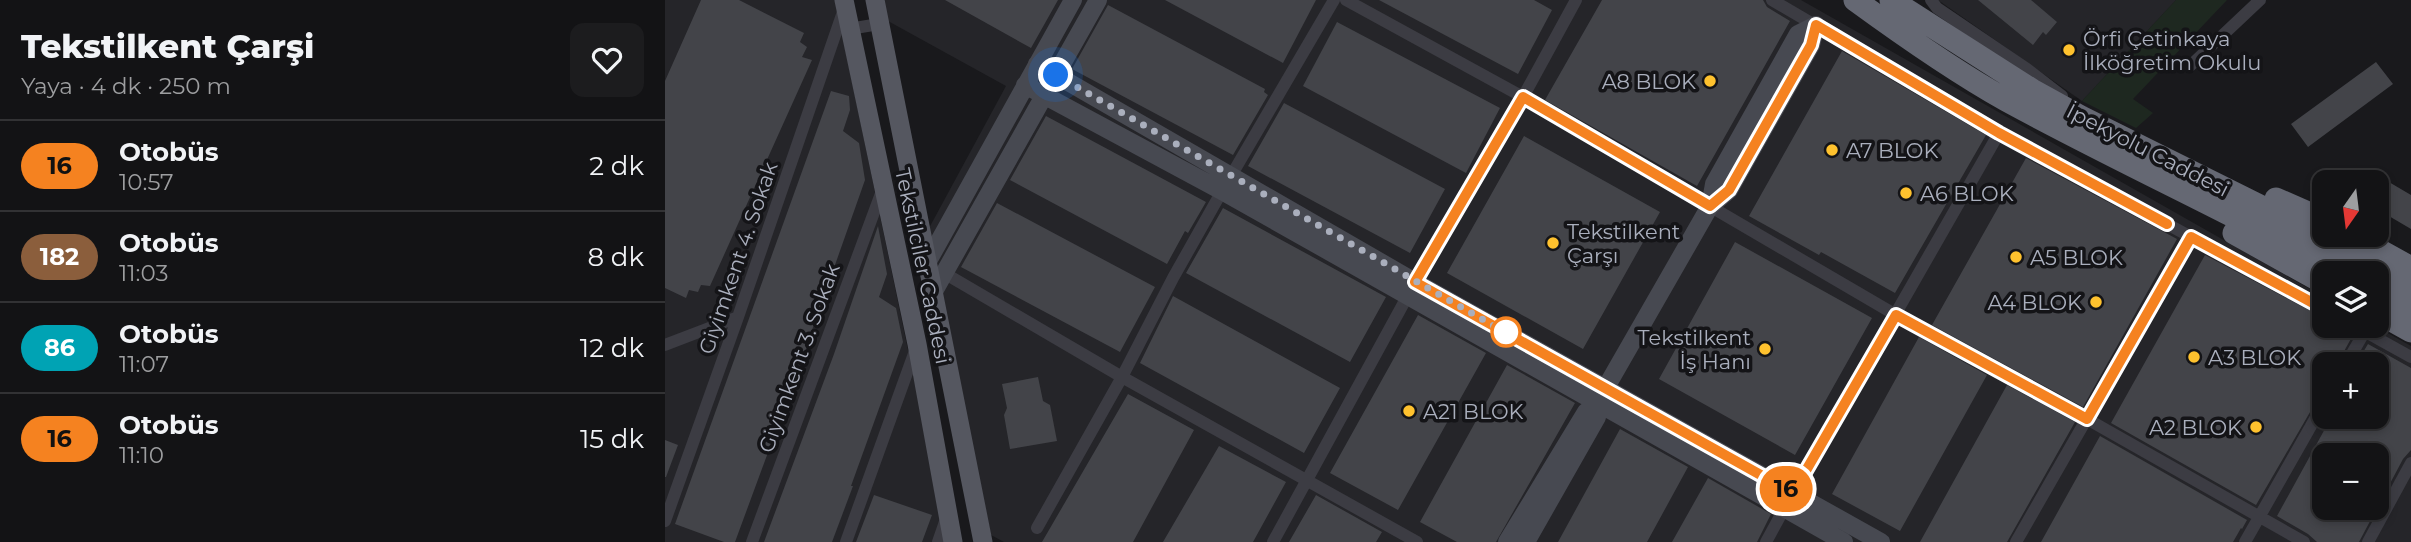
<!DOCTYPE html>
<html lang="tr">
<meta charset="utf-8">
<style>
:root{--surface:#131315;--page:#1c1c1e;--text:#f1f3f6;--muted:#9d9ea0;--line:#323234}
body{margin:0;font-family:Montserrat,sans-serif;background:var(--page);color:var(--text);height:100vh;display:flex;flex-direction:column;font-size:26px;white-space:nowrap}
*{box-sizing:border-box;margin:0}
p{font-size:23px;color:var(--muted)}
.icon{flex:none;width:38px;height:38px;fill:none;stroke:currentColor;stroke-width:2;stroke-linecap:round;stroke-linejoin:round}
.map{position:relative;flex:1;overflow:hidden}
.sheet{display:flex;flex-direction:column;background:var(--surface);width:665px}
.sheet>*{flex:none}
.badge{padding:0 14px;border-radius:23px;font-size:24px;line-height:46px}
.needle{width:46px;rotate:194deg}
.controls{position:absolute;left:1647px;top:170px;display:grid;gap:14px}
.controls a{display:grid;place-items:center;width:77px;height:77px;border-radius:14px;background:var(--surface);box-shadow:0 4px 10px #0003,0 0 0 2px var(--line);font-size:35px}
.you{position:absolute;width:35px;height:35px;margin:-18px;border:5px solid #fff;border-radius:50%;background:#1a73e8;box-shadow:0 0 0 10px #1a73e833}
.map>.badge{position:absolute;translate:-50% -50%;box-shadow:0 0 0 4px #fff}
.round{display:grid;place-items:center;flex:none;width:74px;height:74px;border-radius:14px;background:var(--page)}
.overview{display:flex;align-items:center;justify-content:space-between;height:119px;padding:0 21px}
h1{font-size:33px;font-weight:800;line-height:52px}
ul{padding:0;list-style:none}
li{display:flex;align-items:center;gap:21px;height:91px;padding:0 21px;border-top:2px solid var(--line)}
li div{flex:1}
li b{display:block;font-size:26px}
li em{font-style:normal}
li .badge{min-width:77px;font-weight:700;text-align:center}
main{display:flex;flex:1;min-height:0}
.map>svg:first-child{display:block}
.built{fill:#252529;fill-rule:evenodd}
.green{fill:#1e2820}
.building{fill:#434449;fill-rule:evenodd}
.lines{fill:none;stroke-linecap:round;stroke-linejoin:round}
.street{stroke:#3c3c43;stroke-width:12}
.secondary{stroke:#474951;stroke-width:18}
.primary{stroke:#555760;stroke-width:19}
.highway{stroke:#656873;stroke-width:23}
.line-casing{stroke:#fff;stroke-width:16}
.line{stroke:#f58220;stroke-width:10}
.walk{stroke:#aaafbd;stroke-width:7;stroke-dasharray:0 12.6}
.poi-dot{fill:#ffc22e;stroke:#141417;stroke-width:2.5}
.stop-dot{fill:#fff;stroke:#f58220;stroke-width:3.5}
.labels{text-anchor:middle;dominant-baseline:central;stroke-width:7;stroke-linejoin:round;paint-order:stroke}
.poi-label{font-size:21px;fill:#aaafbd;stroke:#141417;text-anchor:start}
.street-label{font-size:21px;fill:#aaafbd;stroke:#141417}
</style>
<main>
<section class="sheet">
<div class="overview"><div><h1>Tekstilkent Çarşi</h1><p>Yaya · 4 dk · 250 m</p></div><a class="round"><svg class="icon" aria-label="heart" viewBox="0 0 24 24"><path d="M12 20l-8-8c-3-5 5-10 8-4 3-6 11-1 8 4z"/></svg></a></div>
<ul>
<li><span class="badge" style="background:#f58220;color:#111">16</span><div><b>Otobüs</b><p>10:57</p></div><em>2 dk</em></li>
<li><span class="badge" style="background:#8b5e3c;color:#fff">182</span><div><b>Otobüs</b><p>11:03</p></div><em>8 dk</em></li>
<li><span class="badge" style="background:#00a3b4;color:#fff">86</span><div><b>Otobüs</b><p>11:07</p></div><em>12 dk</em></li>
<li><span class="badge" style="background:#f58220;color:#111">16</span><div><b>Otobüs</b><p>11:10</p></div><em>15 dk</em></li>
</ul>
</section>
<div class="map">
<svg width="1746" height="542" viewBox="0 0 1746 542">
<rect width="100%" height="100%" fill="#19191c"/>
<path class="built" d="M0,0H170L283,542H0Z
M219,0H1136L1659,297V326H1710L1746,346V542H339L326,535L263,230L341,86L223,21ZM1659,364H1712V416H1659ZM1659,455H1712V508H1659Z
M1273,0H1511L1417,101Z"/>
<path class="green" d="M1511,0H1562L1468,99L1488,113L1471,128L1417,101Z"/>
<path class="building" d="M36,0H74L139,33L135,42L142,47L137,57L147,60L45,286L36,285L33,292L24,290L21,298L0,288V81Z
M280,0H393L366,48Z
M500,0H651L618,63Z
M714,0H869L887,10L853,74Z
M937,0H1098L1102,7L1125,21L1032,186L880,100Z
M1313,0H1366L1392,22L1381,35L1378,32L1368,45Z
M443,5L600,89L599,92L603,95L568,155L407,69Z
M672,22L835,108L801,173L638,86Z
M1177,51L1321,135L1230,293L1156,252L1154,255L1084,216Z
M1711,62L1728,84L1643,147L1626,124Z
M166,91L184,96L185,110L178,131L194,143L200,180L146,333H147L70,542H59L10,524Z
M619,103L780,189L745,253L583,166Z
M381,116L541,202L523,233L520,231L502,264L345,180Z
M859,136L995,212L918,349L782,273Z
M1361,158L1512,239L1418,407L1267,325Z
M1712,175L1746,195V229L1712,209Z
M332,203L490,287L455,352L296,267Z
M558,208L721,297L685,362L521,273Z
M213,226L222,274L214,297L231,308L238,342L186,486H188L167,542H99L169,354Z
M1070,242L1207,318L1130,455L994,379Z
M1540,255L1659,318V326H1673L1688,335L1672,364H1659V388L1591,505L1446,423Z
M508,296L675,388L639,453L475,363Z
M753,315L821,353L733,510L665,473Z
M1254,337L1322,375L1235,531L1167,494Z
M1703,344L1746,368V450L1738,459L1694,542H1652L1643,534L1612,516L1667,416H1712V364H1691ZM1659,455H1712V508H1659Z
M842,365L910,403L831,542H792L755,522Z
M373,377L378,401L385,405L392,441L345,449L339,415L342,408L337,384Z
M1342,385L1410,422L1342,542H1255Z
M463,394L529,430L468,542H377Z
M955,429L1023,467L982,542H893Z
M1435,436L1582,520L1577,529L1576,528L1568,542H1376Z
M0,440L13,445L1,477H0Z
M554,446L621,482L588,542H498Z
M1043,478L1106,514L1092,542H1007Z
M209,495L267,515L257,542H191Z
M651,495L717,532L711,542H624Z"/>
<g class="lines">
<path class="street" d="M681,0L858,97L1231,315L1422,419L1639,542
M1107,0L1334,133L1659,309
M1266,0L1272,8L1362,69L1397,96
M184,29L214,24
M1525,66L1595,0
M566,176L669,0
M279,273L457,377L752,542
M750,282L858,97L911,0
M1690,326L1746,357
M0,345L73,317
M1681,364L1700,331
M1128,493L1334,133
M0,521L73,317L179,9
M372,528L457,377L508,278L557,191
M87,542L218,188
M181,542L251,348
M273,542L282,516
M608,542L742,297
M1101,542L1119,509
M1351,542L1526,237
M1580,542L1659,403
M1703,542L1746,463"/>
<path class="secondary" d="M372,64L750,282L1216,542
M360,85L557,191L1179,542
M1045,206L1049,184L1133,34L1151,25
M262,263L408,0
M268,293L433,0
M842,542L921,412L932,403L1045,206L1064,190L1146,45L1151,25
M861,542L932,417"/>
<path class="primary" d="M179,0L252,344L288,542
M210,0L318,542"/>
<path class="highway" d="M1190,0C1238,35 1289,71 1341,100C1451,160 1566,212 1677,273
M1226,0L1367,90L1416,117L1627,222L1746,288
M1611,199L1659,220
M1569,233L1659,283
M1685,234L1746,268
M1712,292L1746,311
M1712,312L1746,331"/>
</g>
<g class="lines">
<g class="line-casing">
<path id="line" d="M1502,224L1334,133L1151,25L1146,45L1064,190L1045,206L858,97L750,282L1128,493L1231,315L1422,419L1526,237L1659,309"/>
</g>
<use href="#line" class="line"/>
<path class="walk" d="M391,75L845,335L841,332"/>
</g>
<g class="poi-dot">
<circle cx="1404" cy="50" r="7"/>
<circle cx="1045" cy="81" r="7"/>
<circle cx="1167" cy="150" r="7"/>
<circle cx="1241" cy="193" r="7"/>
<circle cx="888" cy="243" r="7"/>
<circle cx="1351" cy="257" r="7"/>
<circle cx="1431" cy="302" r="7"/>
<circle cx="1100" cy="349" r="7"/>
<circle cx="1529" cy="357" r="7"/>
<circle cx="744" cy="411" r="7"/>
<circle cx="1591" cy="427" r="7"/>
</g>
<circle class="stop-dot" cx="841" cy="332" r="14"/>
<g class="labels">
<g class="poi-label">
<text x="1418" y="38">Örfi Çetinkaya<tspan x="1418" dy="24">İlköğretim Okulu</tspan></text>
<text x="1031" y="81" text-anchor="end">A8 BLOK</text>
<text x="1181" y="150">A7 BLOK</text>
<text x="1255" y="193">A6 BLOK</text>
<text x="902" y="231">Tekstilkent<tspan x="902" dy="24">Çarşı</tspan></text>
<text x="1365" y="257">A5 BLOK</text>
<text x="1417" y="302" text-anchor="end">A4 BLOK</text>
<text x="1086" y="337" text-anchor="end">Tekstilkent<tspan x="1086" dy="24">İş Hanı</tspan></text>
<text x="1543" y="357">A3 BLOK</text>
<text x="758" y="411">A21 BLOK</text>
<text x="1577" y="427" text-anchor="end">A2 BLOK</text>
</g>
<g class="street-label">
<text transform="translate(1483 150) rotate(27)">İpekyolu Caddesi</text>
<text transform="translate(73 258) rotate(-71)">Giyimkent 4. Sokak</text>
<text transform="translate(258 266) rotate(78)">Tekstilciler Caddesi</text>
<text transform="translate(134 358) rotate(-70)">Giyimkent 3. Sokak</text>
</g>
</g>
</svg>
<div class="controls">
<a><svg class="needle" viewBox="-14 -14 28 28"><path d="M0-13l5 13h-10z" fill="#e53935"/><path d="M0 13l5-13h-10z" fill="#9d9ea0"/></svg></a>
<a><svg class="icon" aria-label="layers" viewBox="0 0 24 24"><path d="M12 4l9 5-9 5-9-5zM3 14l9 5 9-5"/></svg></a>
<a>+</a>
<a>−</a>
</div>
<div class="you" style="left:391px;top:75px"></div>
<b class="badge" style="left:1121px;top:489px;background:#f58220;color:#111">16</b>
</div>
</main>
